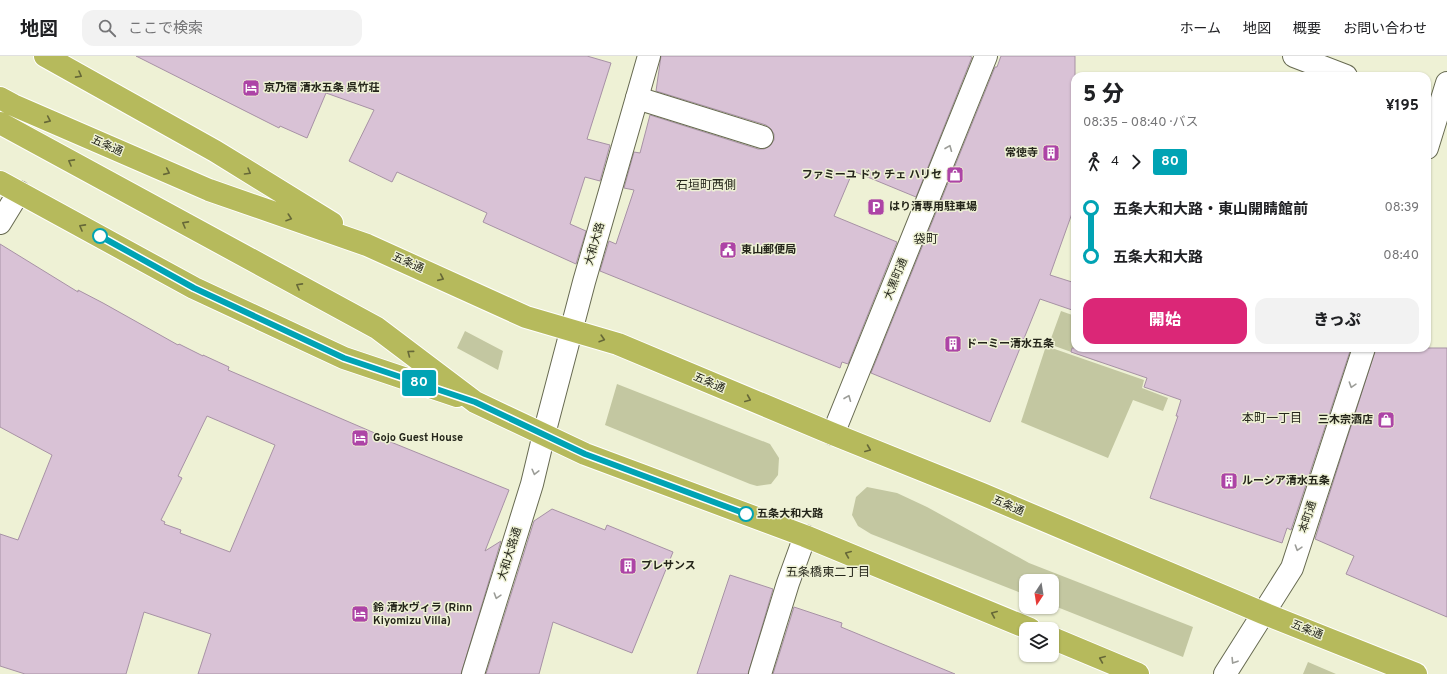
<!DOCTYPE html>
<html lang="ja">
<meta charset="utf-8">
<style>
:root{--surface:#fff;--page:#f2f2f2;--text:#202124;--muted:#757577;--line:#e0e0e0;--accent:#db2777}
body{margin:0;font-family:Overpass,"Noto Sans JP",sans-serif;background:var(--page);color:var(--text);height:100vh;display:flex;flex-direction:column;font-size:15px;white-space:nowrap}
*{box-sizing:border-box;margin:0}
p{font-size:13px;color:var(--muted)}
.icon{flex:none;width:22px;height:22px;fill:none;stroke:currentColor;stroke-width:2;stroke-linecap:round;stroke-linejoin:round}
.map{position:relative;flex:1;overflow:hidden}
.side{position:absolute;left:1071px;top:16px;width:360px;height:280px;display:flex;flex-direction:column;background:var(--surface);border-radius:12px;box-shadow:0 1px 3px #0004}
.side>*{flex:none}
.badge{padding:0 8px;border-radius:3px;font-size:14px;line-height:26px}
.needle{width:26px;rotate:192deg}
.fabs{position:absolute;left:1019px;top:518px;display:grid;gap:8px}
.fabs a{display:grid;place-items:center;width:40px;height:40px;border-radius:8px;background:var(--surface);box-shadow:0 1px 3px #0004;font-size:20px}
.map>.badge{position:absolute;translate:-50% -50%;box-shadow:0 0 0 2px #fff}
.legs{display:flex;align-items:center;gap:6px;height:44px;padding:0 12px;font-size:13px}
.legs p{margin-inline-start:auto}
.headline{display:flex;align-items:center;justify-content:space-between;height:68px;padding:0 12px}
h1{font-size:22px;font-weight:800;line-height:30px}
.action{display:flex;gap:8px;margin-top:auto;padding:8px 12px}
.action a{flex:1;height:46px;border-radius:12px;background:var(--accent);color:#fff;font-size:16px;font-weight:800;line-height:46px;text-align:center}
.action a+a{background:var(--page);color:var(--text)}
ul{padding:0 12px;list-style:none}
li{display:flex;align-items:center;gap:14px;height:48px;font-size:15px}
li i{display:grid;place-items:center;width:6px;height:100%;margin:0 5px;background:currentColor}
li i::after{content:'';width:10px;height:10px;margin:-5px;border:3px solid;border-radius:50%;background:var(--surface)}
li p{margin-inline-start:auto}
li:first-child i{background:linear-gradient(#0000 50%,currentColor 0)}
li:last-child i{background:linear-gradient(currentColor 50%,#0000 0)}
header{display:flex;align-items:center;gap:24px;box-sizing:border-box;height:56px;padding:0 20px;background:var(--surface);border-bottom:1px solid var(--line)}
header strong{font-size:19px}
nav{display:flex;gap:22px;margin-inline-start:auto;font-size:14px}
.search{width:280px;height:36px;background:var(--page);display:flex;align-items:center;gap:10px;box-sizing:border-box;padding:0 14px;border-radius:12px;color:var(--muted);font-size:15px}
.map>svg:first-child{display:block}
.green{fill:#c3c7a1}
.building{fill:#d9c2d6;stroke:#a792a5;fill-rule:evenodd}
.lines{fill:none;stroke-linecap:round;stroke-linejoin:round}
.minor-casing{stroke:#676a51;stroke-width:24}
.tertiary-casing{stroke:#676a51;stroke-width:24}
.trunk-casing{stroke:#fff;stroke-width:24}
.minor{stroke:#fff;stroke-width:22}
.tertiary{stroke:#fff;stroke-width:22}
.trunk{stroke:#b6ba5c;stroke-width:22}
.oneway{stroke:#666838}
.oneway2{stroke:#9c9d98}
.line-1-casing{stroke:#fff;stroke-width:9}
.line-1{stroke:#00a3b4;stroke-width:6}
.stop-1-dot{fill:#fff;stroke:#00a3b4;stroke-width:2}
.labels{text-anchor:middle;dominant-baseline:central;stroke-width:3;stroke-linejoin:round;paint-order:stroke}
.poi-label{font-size:11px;font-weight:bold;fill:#24251a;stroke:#eef1d5;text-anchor:start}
.street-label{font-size:11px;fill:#24251a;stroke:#eef1d5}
.stop-label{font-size:11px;font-weight:bold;fill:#24251a;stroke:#eef1d5;text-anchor:start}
.neighbourhood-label{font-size:12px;fill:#24251a;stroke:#eef1d5}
</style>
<header>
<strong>地図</strong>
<div class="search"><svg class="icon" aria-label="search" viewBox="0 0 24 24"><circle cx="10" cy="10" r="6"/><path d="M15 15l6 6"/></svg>ここで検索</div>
<nav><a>ホーム</a><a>地図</a><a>概要</a><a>お問い合わせ</a></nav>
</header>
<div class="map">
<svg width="1447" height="618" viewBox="0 0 1447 618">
<rect width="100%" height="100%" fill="#eef1d5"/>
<path class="green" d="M1061,255L1075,260V292L1102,307L1049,288Z
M465,275L503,295L498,314L457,292Z
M1046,290L1144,324L1142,332L1168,342L1163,355L1133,344L1108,402L1021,366Z
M617,328L770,388L779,402L778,419L771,428L757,430L750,428L605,369Z
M867,431L897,437L927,451L1029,507L1193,571L1183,601L1052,549V525H1026V539L871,478L858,470L852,459L856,441Z
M1308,606L1336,618H1303Z"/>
<path class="building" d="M136,0H587L611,7L587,83L610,89L600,125L585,121L570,168L586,175L576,208L483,166L487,157L397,116L392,126L349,105L374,54L326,37L307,82L280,70L279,72Z
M661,0H969L972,1L916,141L853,115L834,160L897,186L848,308L842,306L840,312L600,215L609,185L616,188L634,134L624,132L634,96L640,97L650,59L758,93H764L770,90L774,84V78L771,73L766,69L656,35Z
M1001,0H1075V149L1050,219L1075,227V255L1040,243L990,366L871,317L995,11H997Z
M0,188L78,236V234L103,247L178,289L179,288L203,300V299L229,311L228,314L377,378L376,380L509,434L485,495L501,485L461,618H198L211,578L144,556L126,618H25L0,610V478L18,484L52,399L0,371ZM207,360L275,389L230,496L180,477L181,474L164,468L165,466L161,464L182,422L178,420Z
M1072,292H1351L1291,474L1287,472L1282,487L1150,442L1178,360H1176L1181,344L1144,331L1147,322L1071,296Z
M1376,292H1447V561L1346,518L1354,500L1315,483Z
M552,453L605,474L607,469L673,496L632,597L553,566L539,618H486L534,465Z
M730,519L773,533L748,618H697Z
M794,551L842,567L841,571L955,618H773Z"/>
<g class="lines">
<g class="minor-casing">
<path id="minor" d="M1294,0L1346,20
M637,42L762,81
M1427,92L1447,27
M0,167L19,136
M833,378L986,0
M473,618L532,428L544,378
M760,618L788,527L805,480
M1225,618L1292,512L1364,292"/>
</g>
<g class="tertiary-casing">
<path id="tertiary" d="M544,378L584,226L649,0"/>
</g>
<g class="trunk-casing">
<path id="trunk" d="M45,0L215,95L332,167
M0,42L13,49L209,134L367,189L526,261L618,288L833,378L982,438L1263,557L1416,618
M0,67L377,272L475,346L585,398L805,480L1030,573
M0,126L194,232L344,302L457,340
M1052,582L1138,618"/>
</g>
<use href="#minor" class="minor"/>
<use href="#tertiary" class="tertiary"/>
<use href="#trunk" class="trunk"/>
</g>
<defs><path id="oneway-chevron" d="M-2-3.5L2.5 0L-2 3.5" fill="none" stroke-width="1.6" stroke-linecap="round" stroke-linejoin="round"/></defs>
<g class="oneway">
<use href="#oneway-chevron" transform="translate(79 19) rotate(29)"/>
<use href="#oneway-chevron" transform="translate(48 64) rotate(24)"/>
<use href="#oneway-chevron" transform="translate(71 106) rotate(-151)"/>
<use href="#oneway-chevron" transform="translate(167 116) rotate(24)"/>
<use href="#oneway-chevron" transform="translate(248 116) rotate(31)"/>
<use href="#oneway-chevron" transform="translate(289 162) rotate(19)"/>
<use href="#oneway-chevron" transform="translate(185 168) rotate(-151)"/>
<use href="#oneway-chevron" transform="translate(82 171) rotate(-151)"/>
<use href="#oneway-chevron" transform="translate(441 222) rotate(24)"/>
<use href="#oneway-chevron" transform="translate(299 230) rotate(-151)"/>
<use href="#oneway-chevron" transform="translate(602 283) rotate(17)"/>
<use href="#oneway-chevron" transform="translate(410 297) rotate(-143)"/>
<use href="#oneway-chevron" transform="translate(748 343) rotate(23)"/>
<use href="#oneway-chevron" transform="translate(868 393) rotate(22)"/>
<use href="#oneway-chevron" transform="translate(848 498) rotate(-157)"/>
<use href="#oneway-chevron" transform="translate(994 558) rotate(-157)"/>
<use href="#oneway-chevron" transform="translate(1102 603) rotate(-157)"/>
</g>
<g class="oneway2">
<use href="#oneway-chevron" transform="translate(949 92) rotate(-68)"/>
<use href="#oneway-chevron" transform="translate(1352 329) rotate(108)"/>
<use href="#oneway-chevron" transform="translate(848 342) rotate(-68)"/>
<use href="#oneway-chevron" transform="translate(535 416) rotate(104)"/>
<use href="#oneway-chevron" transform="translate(1298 492) rotate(108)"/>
<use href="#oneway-chevron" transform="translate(497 540) rotate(107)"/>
<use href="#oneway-chevron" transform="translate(1234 605) rotate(122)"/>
</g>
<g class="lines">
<g class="line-1-casing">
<path id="line-1" d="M100,180L194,232L344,302L475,346L585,398L746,458"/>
</g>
<use href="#line-1" class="line-1"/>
</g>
<defs>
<g id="hotel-square" transform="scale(0.9)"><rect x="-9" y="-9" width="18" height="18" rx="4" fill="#ad44a6" stroke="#eef1d5"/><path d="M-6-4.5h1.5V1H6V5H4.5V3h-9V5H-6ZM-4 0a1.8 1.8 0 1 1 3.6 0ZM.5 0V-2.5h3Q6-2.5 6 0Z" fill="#fff"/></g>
<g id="building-square" transform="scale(0.9)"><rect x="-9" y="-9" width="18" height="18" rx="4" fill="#ad44a6" stroke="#eef1d5"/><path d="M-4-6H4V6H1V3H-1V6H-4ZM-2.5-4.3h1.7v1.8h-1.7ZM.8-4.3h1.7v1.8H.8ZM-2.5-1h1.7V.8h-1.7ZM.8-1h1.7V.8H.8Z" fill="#fff"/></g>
<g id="shop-square" transform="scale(0.9)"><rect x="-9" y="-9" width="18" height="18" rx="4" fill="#ad44a6" stroke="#eef1d5"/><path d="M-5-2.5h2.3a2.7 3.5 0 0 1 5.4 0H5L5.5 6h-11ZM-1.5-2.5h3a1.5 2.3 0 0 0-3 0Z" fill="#fff"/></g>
<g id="parking-square" transform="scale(0.9)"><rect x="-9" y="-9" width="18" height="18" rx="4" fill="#ad44a6" stroke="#eef1d5"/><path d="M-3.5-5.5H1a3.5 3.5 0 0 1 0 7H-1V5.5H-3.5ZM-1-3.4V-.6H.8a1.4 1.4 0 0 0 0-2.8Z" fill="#fff"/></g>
<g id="civic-square" transform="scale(0.9)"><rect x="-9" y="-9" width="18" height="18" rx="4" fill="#ad44a6" stroke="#eef1d5"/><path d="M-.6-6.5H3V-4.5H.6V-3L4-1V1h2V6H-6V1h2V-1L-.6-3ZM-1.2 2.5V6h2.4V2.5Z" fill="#fff"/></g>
</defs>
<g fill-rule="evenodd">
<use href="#hotel-square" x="251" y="32"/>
<use href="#building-square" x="1051" y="97"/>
<use href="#shop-square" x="955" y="119"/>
<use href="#parking-square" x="876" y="151"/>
<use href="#civic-square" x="728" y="194"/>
<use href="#building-square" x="953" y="288"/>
<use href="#shop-square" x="1386" y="364"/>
<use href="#hotel-square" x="360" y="382"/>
<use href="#building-square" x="1229" y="425"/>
<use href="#building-square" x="628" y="510"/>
<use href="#hotel-square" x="360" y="558"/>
</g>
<g class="stop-1-dot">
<circle cx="100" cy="180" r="7"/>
<circle cx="746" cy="458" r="7"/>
</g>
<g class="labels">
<g class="poi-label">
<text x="264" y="32">京乃宿 清水五条 呉竹荘</text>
<text x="1038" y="97" text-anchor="end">常徳寺</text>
<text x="942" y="119" text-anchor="end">ファミーユ ドゥ チェ ハリセ</text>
<text x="889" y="151">はり清専用駐車場</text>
<text x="741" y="194">東山郵便局</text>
<text x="966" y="288">ドーミー清水五条</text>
<text x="1373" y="364" text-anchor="end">三木宗酒店</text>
<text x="373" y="382">Gojo Guest House</text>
<text x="1242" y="425">ルーシア清水五条</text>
<text x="641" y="510">プレサンス</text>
<text x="373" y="552">鈴 清水ヴィラ (Rinn<tspan x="373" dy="13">Kiyomizu Villa)</tspan></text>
</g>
<g class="street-label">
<text transform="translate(107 90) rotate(24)">五条通</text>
<text transform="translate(595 188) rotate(-74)">大和大路</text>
<text transform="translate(408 207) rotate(24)">五条通</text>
<text transform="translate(896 223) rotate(-68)">大黒町通</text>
<text transform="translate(709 327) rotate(23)">五条通</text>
<text transform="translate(1008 450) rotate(23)">五条通</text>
<text transform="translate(1308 461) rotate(-72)">本町通</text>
<text transform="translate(510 498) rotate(-73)">大和大路通</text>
<text transform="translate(1307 574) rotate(22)">五条通</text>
</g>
<g class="stop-label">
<text x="757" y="458">五条大和大路</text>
</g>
<g class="neighbourhood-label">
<text x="706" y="130">石垣町西側</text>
<text x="926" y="184">袋町</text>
<text x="1272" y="363">本町一丁目</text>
<text x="828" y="517">五条橋東二丁目</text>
</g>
</g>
</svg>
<div class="fabs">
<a><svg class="needle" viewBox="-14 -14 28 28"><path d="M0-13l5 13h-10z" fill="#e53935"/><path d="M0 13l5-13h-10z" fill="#757577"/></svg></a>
<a><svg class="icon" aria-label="layers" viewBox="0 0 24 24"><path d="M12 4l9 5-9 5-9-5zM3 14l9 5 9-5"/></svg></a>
</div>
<b class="badge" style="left:419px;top:327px;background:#00a3b4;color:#fff">80</b>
<section class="side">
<div class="headline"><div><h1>5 分</h1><p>08:35 – 08:40 · バス</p></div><b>¥195</b></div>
<div class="legs"><svg class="icon" aria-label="walk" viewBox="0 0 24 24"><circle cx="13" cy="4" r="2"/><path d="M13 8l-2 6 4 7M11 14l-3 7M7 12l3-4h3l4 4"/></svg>4<svg class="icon" aria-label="forward" viewBox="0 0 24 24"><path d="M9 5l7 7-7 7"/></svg><b class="badge" style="background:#00a3b4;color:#fff">80</b></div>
<ul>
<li><i style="color:#00a3b4"></i><b>五条大和大路・東山開睛館前</b><p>08:39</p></li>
<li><i style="color:#00a3b4"></i><b>五条大和大路</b><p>08:40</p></li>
</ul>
<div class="action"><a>開始</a><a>きっぷ</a></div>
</section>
</div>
